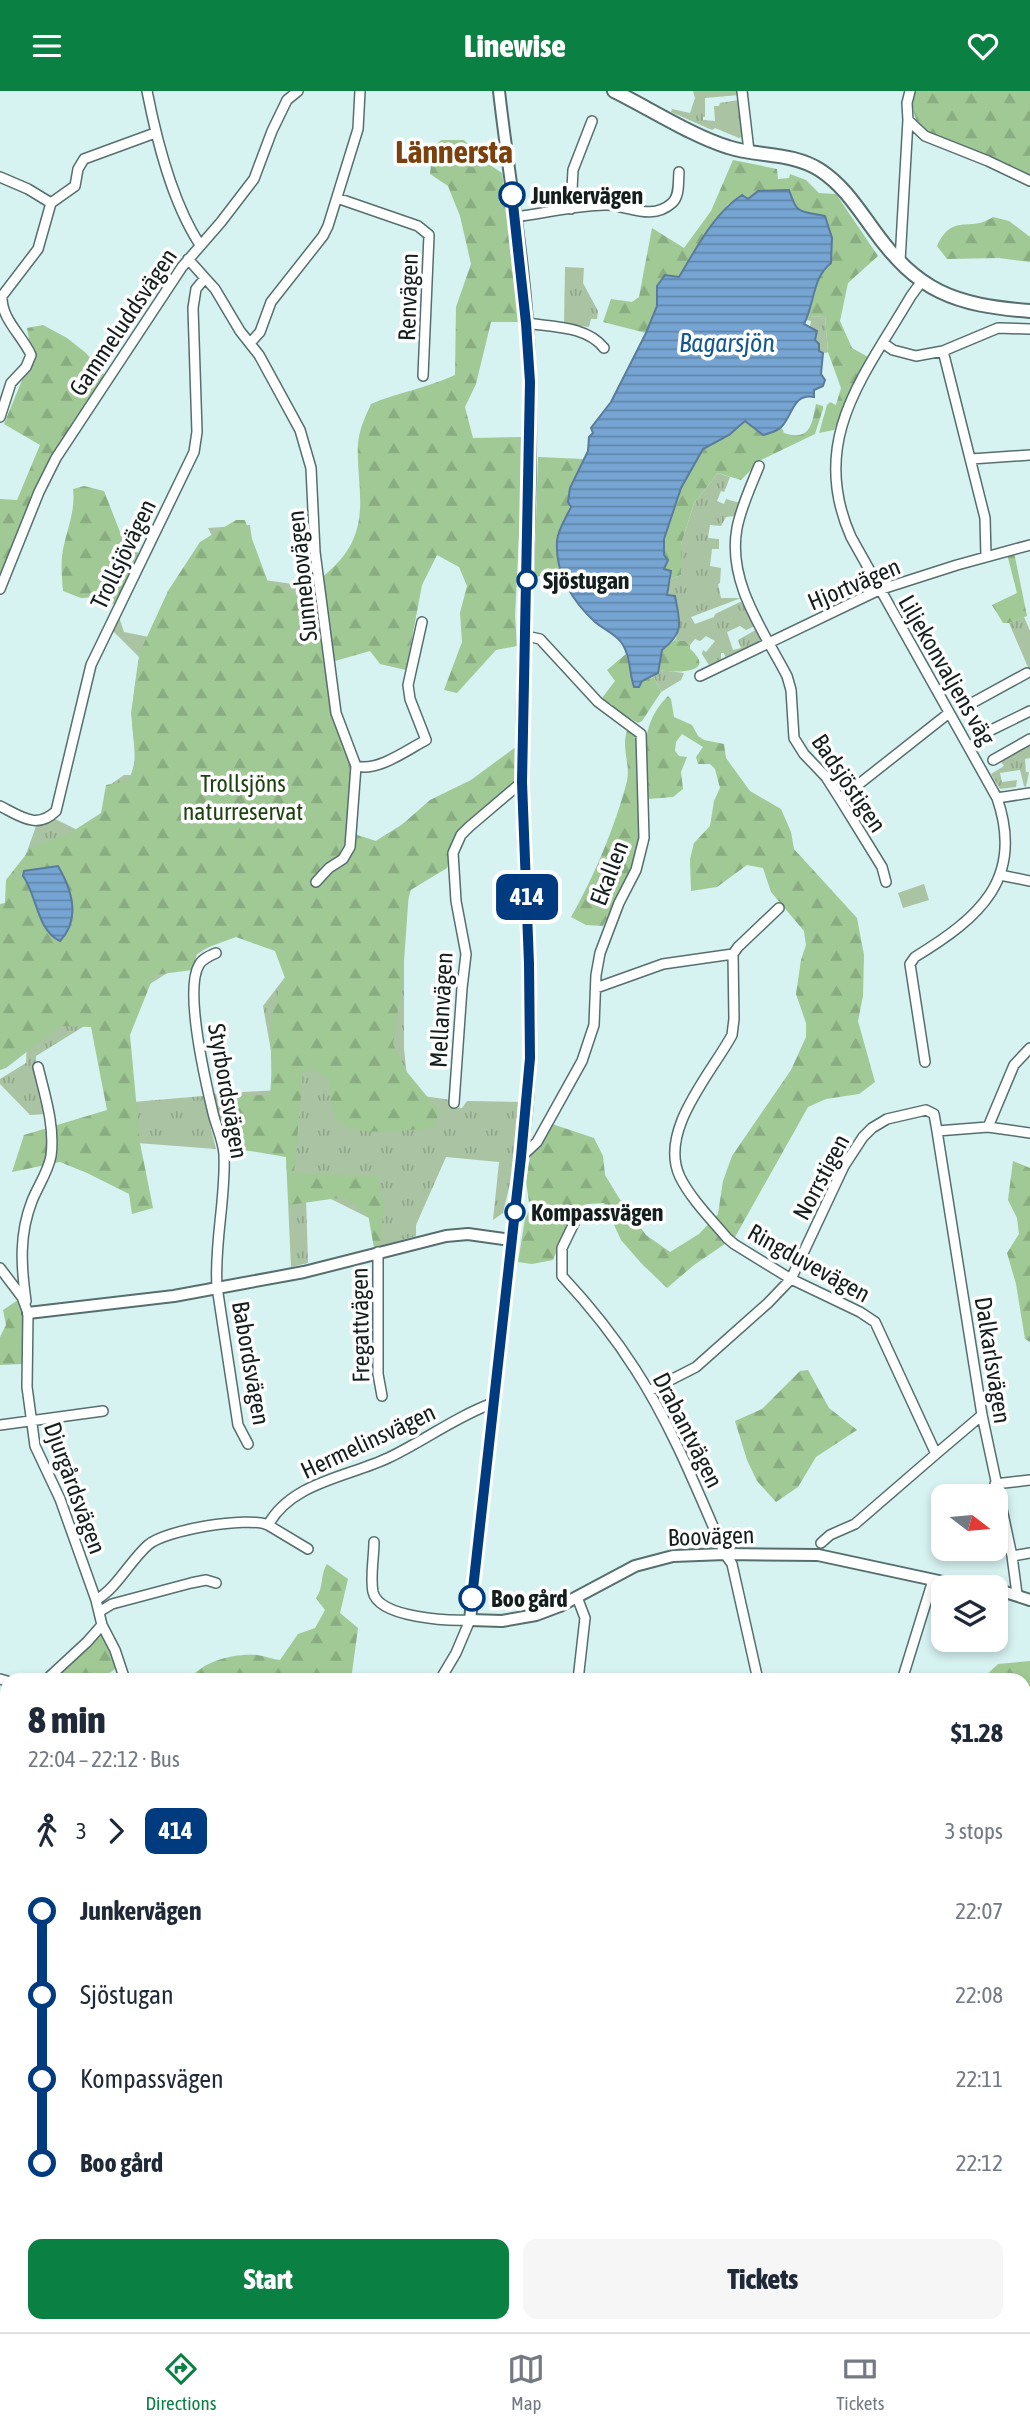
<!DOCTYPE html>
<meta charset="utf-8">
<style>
:root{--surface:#fff;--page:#f6f6f7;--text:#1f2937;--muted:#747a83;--line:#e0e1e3;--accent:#0b8043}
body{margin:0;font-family:"Asap Condensed",sans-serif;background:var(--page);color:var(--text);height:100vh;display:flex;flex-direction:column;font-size:26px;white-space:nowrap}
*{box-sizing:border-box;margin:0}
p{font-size:23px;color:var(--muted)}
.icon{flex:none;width:38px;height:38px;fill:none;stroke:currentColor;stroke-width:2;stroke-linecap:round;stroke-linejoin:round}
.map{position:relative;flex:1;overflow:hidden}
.side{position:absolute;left:0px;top:1582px;width:1031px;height:660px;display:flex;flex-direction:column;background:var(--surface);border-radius:21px 21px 0 0;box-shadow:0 4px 10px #0003}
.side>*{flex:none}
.badge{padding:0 14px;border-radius:10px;font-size:24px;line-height:46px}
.needle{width:46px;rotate:106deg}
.controls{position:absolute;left:931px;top:1393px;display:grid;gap:14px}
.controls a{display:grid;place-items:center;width:77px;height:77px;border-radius:14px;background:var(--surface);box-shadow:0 4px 10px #0003;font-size:35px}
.map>.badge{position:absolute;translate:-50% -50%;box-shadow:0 0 0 4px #fff}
.legs{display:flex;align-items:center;gap:10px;height:77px;padding:0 28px;font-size:23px}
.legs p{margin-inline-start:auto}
.overview{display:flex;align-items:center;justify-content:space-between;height:119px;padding:0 28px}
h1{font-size:38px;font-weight:800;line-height:52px}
.cta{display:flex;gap:14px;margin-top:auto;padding:14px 28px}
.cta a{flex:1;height:80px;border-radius:14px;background:var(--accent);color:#fff;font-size:28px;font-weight:800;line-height:80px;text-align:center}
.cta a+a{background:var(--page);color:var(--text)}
ul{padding:0 28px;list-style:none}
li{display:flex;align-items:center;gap:24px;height:84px;font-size:26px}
li i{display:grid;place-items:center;width:10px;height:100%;margin:0 9px;background:currentColor}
li i::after{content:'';width:18px;height:18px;margin:-9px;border:5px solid;border-radius:50%;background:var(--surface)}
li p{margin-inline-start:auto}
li:first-child i{background:linear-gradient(#0000 50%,currentColor 0)}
li:last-child i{background:linear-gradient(currentColor 50%,#0000 0)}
header{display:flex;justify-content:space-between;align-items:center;height:91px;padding:0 28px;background:var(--accent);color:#fff;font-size:32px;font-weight:800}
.tab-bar{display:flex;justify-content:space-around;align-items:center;height:98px;border-top:2px solid var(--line);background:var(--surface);font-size:19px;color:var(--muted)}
.tab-bar a{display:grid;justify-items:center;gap:4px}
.tab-bar .selected{color:var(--accent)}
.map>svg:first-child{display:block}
.grass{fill:url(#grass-tufts)}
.forest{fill:url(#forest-firs)}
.cemetery{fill:url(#cemetery-stones)}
.garden{fill:#aac3a3}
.water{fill:url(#water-rules);stroke:#597c9c;stroke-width:2}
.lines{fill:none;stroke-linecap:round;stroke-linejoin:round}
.ferry{stroke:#145891;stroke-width:2;stroke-dasharray:9 7;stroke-linecap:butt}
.minor-casing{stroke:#566f6e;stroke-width:12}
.tertiary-casing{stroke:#566f6e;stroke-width:14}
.secondary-casing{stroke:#566f6e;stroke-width:16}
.minor{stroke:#fff;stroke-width:9}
.tertiary{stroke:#fff;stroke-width:10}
.secondary{stroke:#fff;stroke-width:12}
.line-1-casing{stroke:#fff;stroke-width:16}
.line-1{stroke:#003b80;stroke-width:10}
.stop-1-dot{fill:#fff;stroke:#003b80;stroke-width:3.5}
.labels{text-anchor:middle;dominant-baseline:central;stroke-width:7;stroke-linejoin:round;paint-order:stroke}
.stop-label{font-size:24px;font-weight:bold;fill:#141e1d;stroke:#fff;text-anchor:start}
.street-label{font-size:24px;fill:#141e1d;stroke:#fff}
.park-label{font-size:24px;fill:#1c420e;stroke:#fff}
.water-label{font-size:26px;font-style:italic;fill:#145891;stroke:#fff}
.district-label{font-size:32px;font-weight:bold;fill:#7a400d;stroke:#fff}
</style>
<header><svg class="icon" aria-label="menu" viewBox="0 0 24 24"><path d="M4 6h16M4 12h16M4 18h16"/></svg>Linewise<svg class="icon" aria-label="heart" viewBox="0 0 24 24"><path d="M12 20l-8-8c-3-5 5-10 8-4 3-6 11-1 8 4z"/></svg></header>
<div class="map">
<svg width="1030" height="2241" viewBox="0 0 1030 2241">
<defs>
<pattern id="grass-tufts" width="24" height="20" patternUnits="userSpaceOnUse" patternTransform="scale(1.75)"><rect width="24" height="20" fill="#aac3a3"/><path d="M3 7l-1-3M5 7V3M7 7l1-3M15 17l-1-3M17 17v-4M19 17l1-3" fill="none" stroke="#91a78c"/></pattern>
<pattern id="forest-firs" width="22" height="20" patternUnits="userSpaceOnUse" patternTransform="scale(1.75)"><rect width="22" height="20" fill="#a0c995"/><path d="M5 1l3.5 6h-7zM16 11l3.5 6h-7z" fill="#89ac80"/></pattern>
<pattern id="cemetery-stones" width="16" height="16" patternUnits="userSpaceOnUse" patternTransform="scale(1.75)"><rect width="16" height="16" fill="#aac3a3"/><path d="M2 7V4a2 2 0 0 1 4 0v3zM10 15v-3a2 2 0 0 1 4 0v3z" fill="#91a78c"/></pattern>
<pattern id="water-rules" width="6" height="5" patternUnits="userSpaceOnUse" patternTransform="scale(1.75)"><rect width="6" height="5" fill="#77a5d3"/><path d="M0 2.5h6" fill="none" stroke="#6086ab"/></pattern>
</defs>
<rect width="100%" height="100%" fill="#d6f2f1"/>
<path class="grass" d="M693,0H738L739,4L705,7V26H703V29L715,30L714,15H719L720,12L738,9L743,46L739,47L715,37L712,39L671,21L672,18L690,22L695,7Z
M565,176L584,177L583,192L598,220L597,228H591L589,236L564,233Z
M825,225L828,261L826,262L818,260L815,249L817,240L810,235L811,230L807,229V226Z
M718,382L730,386L724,401L721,400L717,410L724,413L726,408L740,412L736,425L726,426L721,435L710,434L708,447L719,448V458H712L710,475L721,477L720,492L718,493L721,507H741L691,526L695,533L714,526L715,523L740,511L745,512L757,534L746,539L740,535L727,541L733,559L741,557L738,549L759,537L763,547L759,552L725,566L724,562H721V568L709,574L702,563L703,559L706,561L715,550L706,545L700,550L695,548L690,554L685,550L675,549C682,536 678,519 675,505L666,504L671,488L681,484V454L694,412Z
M250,434L257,488L300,494L316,493L328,595L339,644L351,676L347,754L363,758L519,660L418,774L404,823V958L409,1003L451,1009L449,1016L462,1017L467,1010L523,1011L519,1045H516L512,1084L503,1122L493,1129L499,1071L446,1066L416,1134V1145L376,1156L375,1130L323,1104L306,1106L308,1172L291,1176L286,1066L264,1060L230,1059L227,1055L213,1003L278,999L263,915L292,877L250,830L126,908L133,1011L203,1005L216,1058L137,1052L99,926L36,965V977L47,1023L30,1024L0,993V988L26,972L29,902L0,868L23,772L36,735L53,727L104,752L107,696L124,684H131C139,666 131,643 132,623C133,604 136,585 139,566L112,539L119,526L124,541L189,554L233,486L208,437Z
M1024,526L1030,540V581L1009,532Z
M659,579L684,582L681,589L661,601L654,586Z
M1030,651V667L1025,668L1026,681H1029L1026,696L1024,695L1020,679L1000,682L1002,691L1017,689L1016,696L1000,698L991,683L1004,675L999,668Z"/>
<path class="forest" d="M915,0H1030V87L920,37C914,26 910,12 915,0Z
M441,49H464L484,70L502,82L521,231H491L476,293L465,316L473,347L524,346L515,525L517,555L496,559L457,602L444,599L462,551L460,522L467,495L459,476L437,464L422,494L406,579L380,573L370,560L328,572L331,610L350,682L348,741L376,750L397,738L430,709L471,689L517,655V689L451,760L447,777L409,800L403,884L393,953L407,981L439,1020L434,1037C412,1038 353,1048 338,1029C330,1019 330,1003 329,991L314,978L303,981L294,1082L377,1085L384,1114L380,1156L374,1157L368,1123L345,1106L289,1114L286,1066L239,1058L227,1005L270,1004C275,958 262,931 285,887L275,860L236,846L198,860L192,879L154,884L130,944L140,1052L153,1117L132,1123L129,1103L87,1082L60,1071L12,1081L24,1044L107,1019L91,936L60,935L6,977L0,979V813L5,812L6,789L31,757L70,742L101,722L106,694L129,690L136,668L131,622L140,561L168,500L200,451L236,429H245L268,491L301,503C320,488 343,472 353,449C367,418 356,385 358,353C359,339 365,326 371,313C399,301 427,297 455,284L456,216L471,173L460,125L448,95L430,83L433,57Z
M733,69L777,78L778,88L789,87L790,83L806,89L819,102L836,103L878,165L848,192L840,230L852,257L870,267L848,305L834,339L819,342L827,314L830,311L836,314L841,297L828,261L825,225L807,226C818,205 811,188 831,172L825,125C802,120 796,123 788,99L758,100L748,108L728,113L695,159L679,186L657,195V215L646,242L603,231L611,208L632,211L639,206L652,137L684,157L711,120Z
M993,126L1009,130L1030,146V171L999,167L947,168L937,155C953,121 969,142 993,126Z
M43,234L67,247L86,262L107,287L70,339L0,491V408L17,409L40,354L4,333L32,265L27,237Z
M816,313L823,315V318L815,343L761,369L741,389L718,382L694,412L681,454V484L671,488L664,479V448L681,397L703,358L729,344L745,329L763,344L782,337L784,342C811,351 812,332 816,313Z
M538,366L583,368L580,381L575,386L559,469L563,481L539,485L534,489Z
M84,395L104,400L122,446L139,463L117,515L101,506L81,507L63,500C62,488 61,477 62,465C65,442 76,422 73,398Z
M1014,461L1027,525L1009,532H1003L992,514L1017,502L1007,463Z
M675,549L685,550L690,554V558C719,583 673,582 659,579L662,559Z
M626,563L630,577L641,593L642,590L654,586L661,601L642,630L638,632L613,618L612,613L604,611L602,607L615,590L607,579Z
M668,605L671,608L674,626L692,634L698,645L704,649L724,653L726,667L750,700L781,718L791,741L794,758L857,827L864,864L863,905L858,930L875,991L859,1003L826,1008L808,1016L735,1146L694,1174L667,1197L641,1172L621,1149L604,1112L588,1113L570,1127L553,1169L532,1173L518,1171L525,1128L530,1118L526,1090L530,1066L552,1033L594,1047L603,1065L605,1084L619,1107L646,1144L670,1161L699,1143L718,1123L723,1090L732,1065L791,979L806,946V932L796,903L801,869L806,854L804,840L771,801L763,777L747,774L717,796L691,800L690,768L694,752L710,735L714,710L720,697L715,678L710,673H698L696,666L703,656L682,643L676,651L675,660L679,665L687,666L681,681L683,698L673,706L648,708L646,705C646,666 638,635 668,605Z
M628,637L637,645L640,744L635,772L603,835L586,834L571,826C594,786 615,736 627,690C631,673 620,656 628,637Z
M1013,1070L1030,1077V1251L1025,1248L1016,1193L1007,1162L1019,1143L1017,1127L1008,1109Z
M18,1209L23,1220L22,1273L0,1274V1246L6,1234L3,1219Z
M808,1279L829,1317L857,1339L816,1366L798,1396L776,1411L757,1390L747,1369L735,1330L762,1318L800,1280Z
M327,1473L348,1488L340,1522L358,1537L351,1589H189C202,1570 234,1562 257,1564C264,1565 272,1568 280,1569L298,1543L315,1537L325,1519L316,1507C324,1497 320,1483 327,1473Z
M100,1541H103L117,1576C99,1594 74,1589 50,1589Z
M1030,1570V1740L1024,1721V1589H981L998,1573Z
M0,1795L7,1798V1866L1,1863L0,1858Z
M0,2126L7,2127V2232L2,2241H0Z"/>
<path class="cemetery" d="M0,2135L7,2139V2197L0,2204Z"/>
<path class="garden" d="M924,793L929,809L903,817L898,802Z"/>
<path class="water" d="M789,99C798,126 800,119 825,125L832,147L831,172C812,187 815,212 804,233L817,240L815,249L819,253V260L823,262L821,283L825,289L823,295L814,299V306C794,302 793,322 783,334C779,340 770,342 763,344L745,330L729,344L703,358L681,397L664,448V464L668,469L664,478L671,480L667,504L675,505C680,532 685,541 662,559L658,582L642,590L639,596H634C629,582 631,564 621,551C614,542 603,538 595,531C572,510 555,482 557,450C558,438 566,427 571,416L568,411L570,397L588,360L589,346L593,342L591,337L611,311L646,242L657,215V195L665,184L679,186C696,158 714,122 742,104L748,108L758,100Z
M58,775C72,799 81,828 60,850C37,840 37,804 23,785L24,780Z
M0,1918L7,1942V2127L0,2126Z
M7,2232V2235H140L139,2241H2Z"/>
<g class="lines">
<path class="ferry" d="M0,2011L7,2020
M96,2241L97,2235"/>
<g class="minor-casing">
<path id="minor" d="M147,0C157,51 172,111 200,154
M742,0L749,60
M908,29L925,45L988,70L1030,90
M0,86L28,98L51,112
M337,107L418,135L429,144L423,285
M571,118L573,79L592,30
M514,126C543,123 580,113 608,114C629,115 652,130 672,112C680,105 678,91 679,81
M900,170L908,29L907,12L910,0
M205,187L215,198L240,240L259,264L300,339L311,377L315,461L336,622L356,675L350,756L343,768L329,777L316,791
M922,190L911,205C864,285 808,349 851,446L997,707C1025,788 979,827 915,866L910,873L925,971
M526,232C553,236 587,235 604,257
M251,251L260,241L271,211L323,145L328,135L358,38L360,0
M883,252L893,259L916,265L943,260L998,237L1030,238
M943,260L985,427L986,466
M0,326L11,292L26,276L31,264C22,244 1,228 2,205L38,158L51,112L75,95L78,78L84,68L155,42
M971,368L1030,364
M759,375C751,395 741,416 737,437C727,491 763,539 787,585L791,599L794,647L804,663L826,686L840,708L882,776L886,791
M0,498L39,401L56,367L182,176L221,131L254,88L272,40L287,9L298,0
M700,585L879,499L957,474L1030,454
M963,617L1027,582
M979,645L1030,620
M993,669L1030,648
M356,675C378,681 407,659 426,649L410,608L408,594L422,531
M997,707L1030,702
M840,708L949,622
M0,715C20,725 37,739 56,720L91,574L194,361L197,341L193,217L196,198L205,187L188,168
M1000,784L1030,790
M216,862C209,865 202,868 199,874C184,899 206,993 213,1022C216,1035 223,1049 224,1063C226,1108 214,1152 217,1196L238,1334L248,1353
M733,863L734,928L732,944C711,983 658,1040 680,1086C691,1108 711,1128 727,1147L734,1153L791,1188L860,1221L875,1231L936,1363L855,1433L830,1444L821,1452
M596,897L663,873L733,863L738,856L779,817
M454,1012L462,897L466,863L456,810L453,762L461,744L469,736L522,691
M988,1036L1014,974L1030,957
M937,1040L982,1324L1012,1465L1017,1503
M521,1066L537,1051L582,970L594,934L596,884L600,862L619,812L636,779L644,747L641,643L598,611L540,548L526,545
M577,1126L562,1157V1185C588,1213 614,1245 635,1278C672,1335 698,1401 725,1463L732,1473L758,1589
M378,1161V1283L382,1305
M0,1177L22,1206L28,1222L27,1296L35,1355L60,1408L96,1509L102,1534L115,1559L125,1589
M26,1210C21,1175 19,1143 32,1110C38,1095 48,1081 51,1065C55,1035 45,1005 38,976
M649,1300L696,1276L768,1212L791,1188L844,1075L863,1046L872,1037L887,1028L926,1019L934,1023L937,1040L988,1036L1030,1042
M0,1334L103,1320
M936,1363L982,1324
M995,1393L1030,1389
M268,1434L308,1458
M374,1451C374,1466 370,1486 373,1501C379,1527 449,1530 470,1529L456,1562L440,1589
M1012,1465L1030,1462
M577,1506L585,1527L578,1589
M96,1509C117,1497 129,1471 148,1454C165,1439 247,1425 268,1434C292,1391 348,1386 388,1367C424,1350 455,1326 493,1312
M99,1521L112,1513L191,1492L206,1489L216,1492
M0,1588L7,1590
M46,1589L87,1551L102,1534
M902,1589L933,1489
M0,1791L7,1794
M1024,1831L1030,1853
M1024,2063L1030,2058
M1024,2173H1030
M545,2235L548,2241
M719,2235L721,2241
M997,2235V2241
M154,2241L155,2235
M305,2241L313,2235
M479,2241L480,2235
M827,2241L829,2235
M892,2241L928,2235"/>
</g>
<g class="tertiary-casing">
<path id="tertiary" d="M499,0C509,89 526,178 529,268C534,409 521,549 522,690C523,801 537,912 526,1023L470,1529L502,1530L536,1524L560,1515L635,1475L673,1465L725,1463L818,1464L948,1492L989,1496
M28,1222L174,1205L304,1181L446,1145L468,1143L511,1149
M996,1498L1030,1509"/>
</g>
<g class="secondary-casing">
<path id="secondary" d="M614,0C649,17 692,45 728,56C758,66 792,61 820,79C843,94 857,116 873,138C918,201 954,214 1030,220"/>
</g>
<use href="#minor" class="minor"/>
<use href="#tertiary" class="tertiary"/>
<use href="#secondary" class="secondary"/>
</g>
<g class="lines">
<g class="line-1-casing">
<path id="line-1" d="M472,1507L521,1066L530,967L529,873L522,691L530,291L526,232L512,104"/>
</g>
<use href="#line-1" class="line-1"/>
</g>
<g class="stop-1-dot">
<circle cx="512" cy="104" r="12"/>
<circle cx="527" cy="489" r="9"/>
<circle cx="515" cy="1121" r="9"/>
<circle cx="472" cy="1507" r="12"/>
</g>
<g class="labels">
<g class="stop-label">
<text x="531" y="104">Junkervägen</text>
<text x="543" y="489">Sjöstugan</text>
<text x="531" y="1121">Kompassvägen</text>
<text x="491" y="1507">Boo gård</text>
</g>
<g class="street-label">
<text transform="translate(408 206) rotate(-88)">Renvägen</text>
<text transform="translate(123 231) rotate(-56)">Gammeluddsvägen</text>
<text transform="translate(123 463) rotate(-64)">Trollsjövägen</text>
<text transform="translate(302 485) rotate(-96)">Sunnebovägen</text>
<text transform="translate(854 493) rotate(-23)">Hjortvägen</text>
<text transform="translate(947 579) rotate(60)">Liljekonvaljens väg</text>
<text transform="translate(849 692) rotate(56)">Badsjöstigen</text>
<text transform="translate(609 782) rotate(-69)">Ekallen</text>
<text transform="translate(441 919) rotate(-87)">Mellanvägen</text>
<text transform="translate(228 1000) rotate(80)">Styrbordsvägen</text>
<text transform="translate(821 1086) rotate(-62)">Norrstigen</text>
<text transform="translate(809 1172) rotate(29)">Ringduvevägen</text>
<text transform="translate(360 1234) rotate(-91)">Fregattvägen</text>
<text transform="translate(993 1269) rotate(81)">Dalkarlsvägen</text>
<text transform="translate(251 1272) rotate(80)">Babordsvägen</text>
<text transform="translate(688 1339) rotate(63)">Drabantvägen</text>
<text transform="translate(368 1350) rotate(-25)">Hermelinsvägen</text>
<text transform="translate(75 1397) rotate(70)">Djurgårdsvägen</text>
<text transform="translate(711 1445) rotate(-2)">Boovägen</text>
</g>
<g class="park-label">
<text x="243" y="692">Trollsjöns<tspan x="243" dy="28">naturreservat</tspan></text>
</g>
<g class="water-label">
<text x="727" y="252">Bagarsjön</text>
</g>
<g class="district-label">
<text x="454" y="60">Lännersta</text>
</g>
</g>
</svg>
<div class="controls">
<a><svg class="needle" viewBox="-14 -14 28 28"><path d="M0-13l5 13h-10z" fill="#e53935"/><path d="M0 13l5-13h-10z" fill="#747a83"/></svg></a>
<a><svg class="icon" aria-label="layers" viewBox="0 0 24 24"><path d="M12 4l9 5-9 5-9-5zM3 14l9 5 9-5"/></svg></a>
</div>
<b class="badge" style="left:527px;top:806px;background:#003b80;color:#fff">414</b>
<section class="side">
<div class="overview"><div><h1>8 min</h1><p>22:04 – 22:12 · Bus</p></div><b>$1.28</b></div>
<div class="legs"><svg class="icon" aria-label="walk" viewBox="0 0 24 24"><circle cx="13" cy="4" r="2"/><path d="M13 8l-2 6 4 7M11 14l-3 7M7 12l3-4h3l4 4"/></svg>3<svg class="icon" aria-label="forward" viewBox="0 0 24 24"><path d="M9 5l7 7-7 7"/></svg><b class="badge" style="background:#003b80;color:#fff">414</b><p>3 stops</p></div>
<ul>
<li><i style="color:#003b80"></i><b>Junkervägen</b><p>22:07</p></li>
<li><i style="color:#003b80"></i><span>Sjöstugan</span><p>22:08</p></li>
<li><i style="color:#003b80"></i><span>Kompassvägen</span><p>22:11</p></li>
<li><i style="color:#003b80"></i><b>Boo gård</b><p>22:12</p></li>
</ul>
<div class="cta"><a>Start</a><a>Tickets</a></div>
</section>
</div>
<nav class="tab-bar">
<a class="selected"><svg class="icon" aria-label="directions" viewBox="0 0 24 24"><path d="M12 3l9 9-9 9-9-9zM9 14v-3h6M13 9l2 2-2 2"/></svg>Directions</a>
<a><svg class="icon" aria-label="map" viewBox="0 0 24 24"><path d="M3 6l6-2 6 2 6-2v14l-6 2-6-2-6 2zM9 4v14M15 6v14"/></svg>Map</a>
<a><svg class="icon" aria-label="tickets" viewBox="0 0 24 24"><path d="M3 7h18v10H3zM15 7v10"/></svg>Tickets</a>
</nav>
